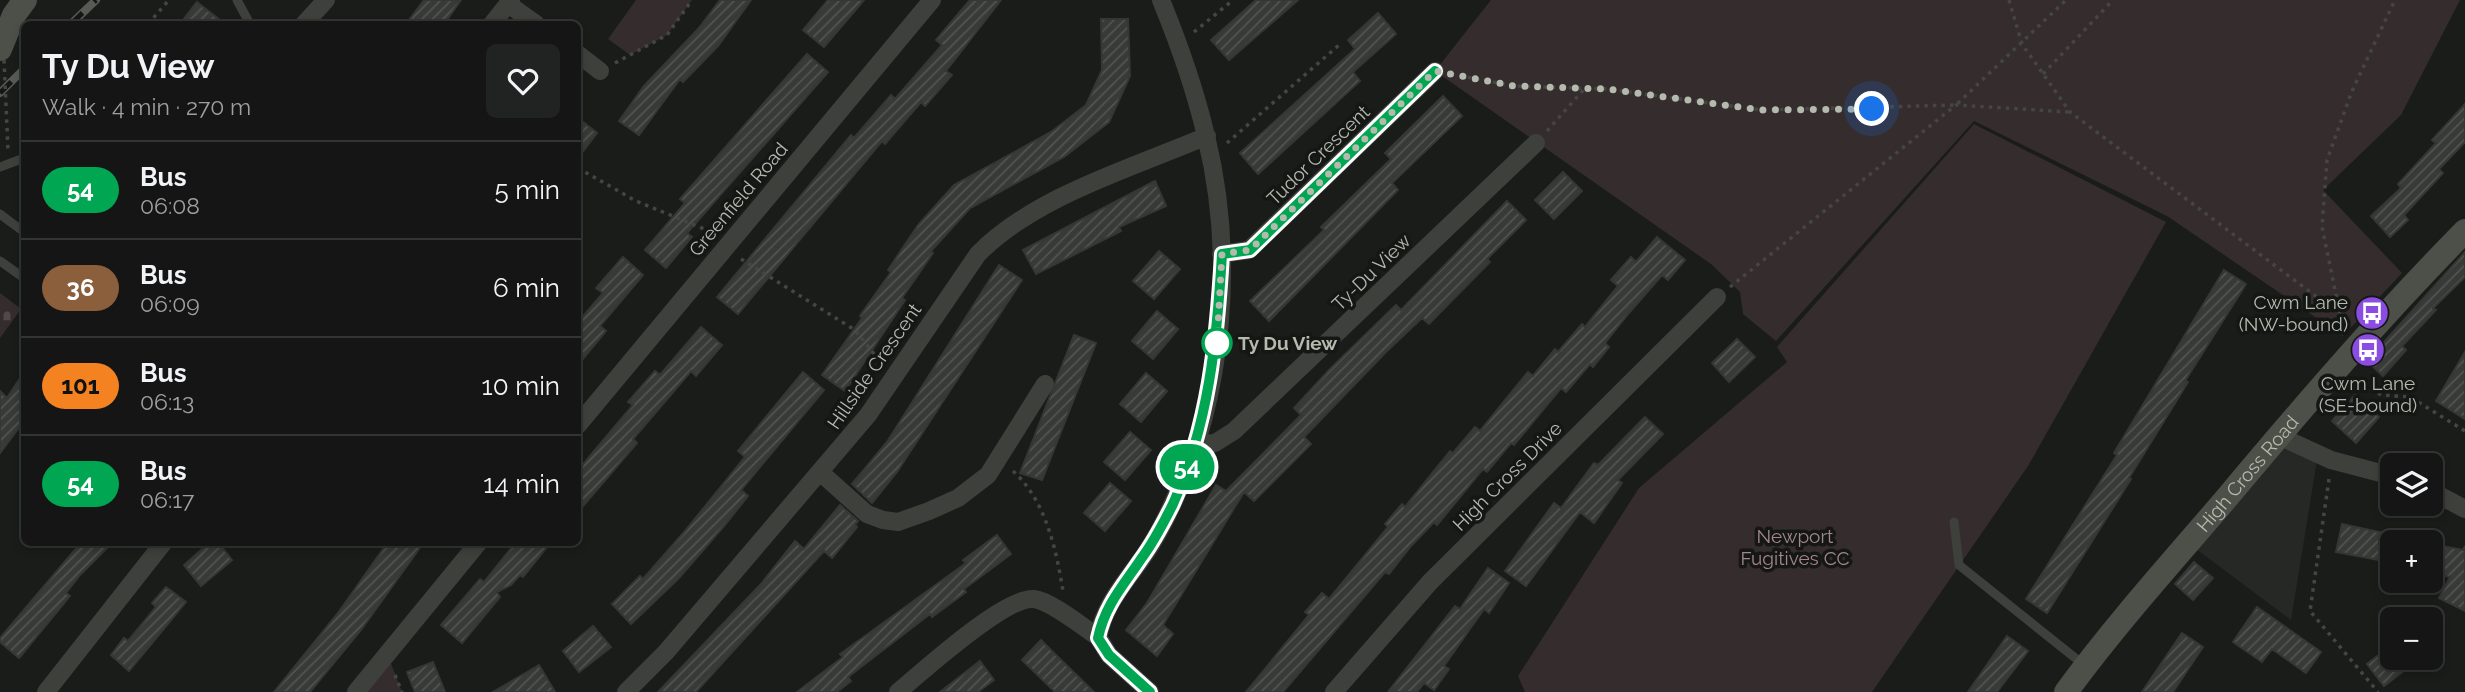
<!DOCTYPE html>
<meta charset="utf-8">
<style>
:root{--surface:#141514;--page:#212222;--text:#f1f3f6;--muted:#9d9fa0;--line:#333434}
body{margin:0;font-family:Raleway,sans-serif;background:var(--page);color:var(--text);height:100vh;display:flex;flex-direction:column;font-size:26px;white-space:nowrap}
*{box-sizing:border-box;margin:0}
p{font-size:23px;color:var(--muted)}
.icon{flex:none;width:38px;height:38px;fill:none;stroke:currentColor;stroke-width:2;stroke-linecap:round;stroke-linejoin:round}
.map{position:relative;flex:1;overflow:hidden}
.drawer{position:absolute;left:21px;top:21px;width:560px;height:525px;display:flex;flex-direction:column;background:var(--surface);border-radius:10px;box-shadow:0 4px 10px #0003,0 0 0 2px var(--line)}
.drawer>*{flex:none}
.badge{padding:0 14px;border-radius:23px;font-size:24px;line-height:46px}
.buttons{position:absolute;left:2380px;top:453px;display:grid;gap:14px}
.buttons a{display:grid;place-items:center;width:63px;height:63px;border-radius:10px;background:var(--surface);box-shadow:0 4px 10px #0003,0 0 0 2px var(--line);font-size:35px}
.you{position:absolute;width:35px;height:35px;margin:-18px;border:5px solid #fff;border-radius:50%;background:#1a73e8;box-shadow:0 0 0 10px #1a73e833}
.map>.badge{position:absolute;translate:-50% -50%;box-shadow:0 0 0 4px #fff}
.round{display:grid;place-items:center;flex:none;width:74px;height:74px;border-radius:10px;background:var(--page)}
.head{display:flex;align-items:center;justify-content:space-between;height:119px;padding:0 21px}
h1{font-size:33px;font-weight:700;line-height:52px}
ul{padding:0;list-style:none}
li{display:flex;align-items:center;gap:21px;height:98px;padding:0 21px;border-top:2px solid var(--line)}
li div{flex:1}
li b{display:block;font-size:26px}
li em{font-style:normal}
li .badge{min-width:77px;font-weight:700;text-align:center}
.map>svg:first-child{display:block}
.built{fill:#262826}
.green{fill:#352c2d}
.cemetery{fill:url(#cemetery-stones)}
.building{fill:url(#building-hatch);stroke:#353734;stroke-width:2}
.lines{fill:none;stroke-linecap:round;stroke-linejoin:round}
.path{stroke:#444741;stroke-width:3.5;stroke-dasharray:3.5 5;stroke-linecap:butt}
.lane{stroke:#3d403b;stroke-width:9}
.street{stroke:#3d403b;stroke-width:18}
.secondary{stroke:#4c5049;stroke-width:24}
.rail-casing{stroke:#575b54;stroke-width:8}
.rail{stroke:#151715;stroke-width:5;stroke-dasharray:16;stroke-linecap:butt}
.path-bridge{stroke:#444741;stroke-width:3.5;stroke-dasharray:3.5 5;stroke-linecap:butt}
.line-casing{stroke:#fff;stroke-width:16}
.line{stroke:#00a651;stroke-width:10}
.walk{stroke:#b4baad;stroke-width:7;stroke-dasharray:0 12.6}
.stop-dot{fill:#fff;stroke:#00a651;stroke-width:3.5}
.labels{text-anchor:middle;dominant-baseline:central;stroke-width:7;stroke-linejoin:round;paint-order:stroke}
.street-label{font-size:19px;fill:#b4baad;stroke:#151715}
.poi-label{font-size:19px;fill:#b4baad;stroke:#151715;text-anchor:end}
.stop-label{font-size:19px;font-weight:bold;fill:#b4baad;stroke:#151715;text-anchor:start}
.park-label{font-size:19px;fill:#a3868b;stroke:#151715}
</style>
<div class="map">
<svg width="2465" height="692" viewBox="0 0 2465 692">
<defs>
<pattern id="cemetery-stones" width="16" height="16" patternUnits="userSpaceOnUse" patternTransform="scale(1.75)"><rect width="16" height="16" fill="#352c2d"/><path d="M2 7V4a2 2 0 0 1 4 0v3zM10 15v-3a2 2 0 0 1 4 0v3z" fill="#504849"/></pattern>
<pattern id="building-hatch" width="6" height="6" patternUnits="userSpaceOnUse" patternTransform="scale(1.75)"><rect width="6" height="6" fill="#383a37"/><path d="M-1 1l2-2M0 6l6-6M5 7l2-2" fill="none" stroke="#525451"/></pattern>
</defs>
<rect width="100%" height="100%" fill="#1a1c1a"/>
<path class="built" d="M2279,436L2318,454L2291,620L2188,543Z"/>
<path class="green" d="M636,0H692L667,35L630,55L608,39Z
M1491,0H2460L2401,115L2323,190L2402,273L2343,336L2167,216L1974,121L1776,341L1743,314L1740,292L1711,264L1435,71Z
M1974,124L2166,222L2028,466L1872,692H1525L1518,676L1639,488L1787,362L1777,347Z
M387,653L402,692H356Z"/>
<path class="cemetery" d="M0,293L21,309L0,338Z"/>
<path class="building" d="M424,0H461L444,24H406Z
M720,0H751L718,46L683,82L680,79L639,135L619,121L644,86L699,28Z
M828,0H864L824,47L803,30Z
M970,0H1001L946,71L952,75L925,106L921,102L885,144L882,141L738,314L717,297L851,135L854,138L891,95L895,99L942,45L936,40Z
M1256,0H1298L1229,60L1211,40Z
M197,2L225,24H180Z
M1378,13L1396,34L1353,72L1360,81L1258,174L1240,153L1355,49L1348,40Z
M1101,19H1128L1130,76L1109,122L1064,157L970,208L931,251L933,253L902,298L905,300L845,391L822,375L862,318L860,316L891,272L888,270L918,225L954,185L1051,132L1086,105L1102,70Z
M807,54L828,72L687,233L692,237L666,268L645,250L685,203L680,199Z
M1443,96L1462,116L1392,183L1398,190L1269,321L1250,301L1324,230L1321,227L1391,159L1385,153Z
M2465,104V142L2439,169L2443,173L2404,215L2408,220L2390,237L2371,216L2401,188L2398,184L2436,143L2432,140Z
M578,118L597,133L578,158Z
M1563,172L1582,191L1554,219L1535,200Z
M1155,181L1166,206L1119,227L1121,231L1036,274L1023,250Z
M1507,201L1526,220L1487,259L1490,262L1429,324L1422,318L1386,352L1304,437L1311,444L1254,501L1244,492L1163,625L1173,634L1157,656L1126,630L1147,603L1216,485L1226,491L1301,415L1294,408L1330,369L1396,305L1401,310Z
M1657,237L1685,260L1668,280L1662,275L1629,313L1605,343L1609,347L1593,367L1590,364L1566,392L1561,388L1514,445L1511,443L1487,472L1483,469L1437,525L1434,522L1411,546L1389,574L1385,572L1283,692H1246L1309,615L1305,612L1322,593L1329,599L1388,527L1385,524L1402,504L1405,507L1450,451L1453,453L1475,427L1480,431L1528,372L1533,376L1555,349L1558,352L1582,324L1585,327L1618,286L1611,280L1631,257L1636,262Z
M1159,251L1180,269L1154,299L1133,281Z
M2465,252V277L2433,308L2436,310L2402,346L2406,350L2383,376L2367,361Z
M623,257L643,275L600,326L606,331L578,365V322L603,293L596,288Z
M999,265L1022,280L897,472L872,503L852,484L887,442Z
M2224,270L2246,284L2185,381L2188,382L2129,478L2131,479L2047,613L2026,599L2117,455L2114,453Z
M1157,311L1178,329L1153,359L1132,341Z
M701,327L722,345L696,376L691,371L633,439L637,443L578,512V470L633,405L628,402L655,371L660,375Z
M1074,335L1096,343L1042,480L1020,473Z
M1737,339L1755,357L1729,382L1712,363Z
M2465,352V419L2436,401Z
M24,372V421L0,453V391L7,398Z
M803,372L824,390L741,490L748,496L724,526L679,578L631,624L612,604L640,576L643,579L685,531L745,457L738,451Z
M1146,373L1167,391L1141,422L1120,404Z
M2355,395L2379,417L2356,443L2332,421Z
M1645,417L1663,434L1618,480L1622,483L1594,523L1580,512L1526,586L1505,571L1554,503L1561,508L1594,463L1598,465Z
M1130,432L1151,450L1125,480L1104,462Z
M1110,483L1131,501L1105,531L1084,513Z
M840,505L858,521L855,525L857,527L832,558L824,551L696,692H658L761,584L795,541L804,549Z
M2342,524L2384,533L2379,560L2336,552Z
M997,535L1011,554L964,589L966,592L932,617L930,614L848,677L851,681L837,692H797L843,657L840,654L966,563L963,560Z
M75,542H113L80,575L66,593L70,596L19,658L0,642V638L79,545Z
M210,542H218L232,560L201,586L184,565Z
M388,542H424L361,630L310,692H274L338,613Z
M516,542H551L523,577L520,575L511,585L497,592L500,597L462,643L441,625L480,579L484,582Z
M2431,544L2463,550L2465,546V611L2439,598L2450,577L2431,573Z
M2194,562L2213,578L2193,600L2175,584Z
M1488,568L1509,583L1489,613L1484,609L1444,666L1449,669L1434,690L1424,683L1417,692H1388L1455,606L1460,609Z
M166,587L186,602L129,671L111,655L124,638L128,641L156,607L152,603Z
M2257,607L2321,652L2306,673L2272,649L2262,662L2233,642Z
M593,626L611,647L579,672L563,651Z
M2182,633L2203,647L2173,692H2142Z
M2007,636L2028,651L1997,692H1968Z
M1041,640L1055,654L1094,692H1055L1022,660Z
M2392,645V658H2420L2384,686L2367,664Z
M980,661L994,680L978,692H940Z
M433,662L445,692H415L407,672Z
M539,665L555,692H493L522,675Z"/>
<g class="lines">
<path class="path" d="M2009,0L2022,44L2070,112L2349,321
M148,24L169,0
M1194,32L1233,0
M615,63L667,35L692,0
M1451,74L1514,86L1607,89L1761,110L1956,105L2066,0
M2043,74L2113,0
M1547,131L1585,88
M1227,143L1339,45
M578,168L636,201L714,233
M741,259L855,330L882,364
M1730,287L1956,105L2070,112
M2340,314L2322,227L2327,160L2352,91L2395,0
M2355,382L2382,395L2410,397L2465,431
M1013,471C1046,501 1056,549 1063,591
M2329,479L2310,611L2378,692
M395,675L402,692"/>
<path class="lane" d="M237,0L250,24
M0,167L24,158
M0,214L24,232
M0,261L24,278
M1954,522L1959,565L2084,665"/>
<path class="street" d="M508,4L536,24
M304,24L326,0
M492,24L511,0
M578,54L600,71
M1221,254L1249,250L1435,71
M578,425L932,0
M2279,436L2331,460L2392,476
M1196,444L1215,443L1234,431L1536,143
M821,473L867,514L883,520L898,522L929,511L958,498L988,475L1045,384
M2431,491L2465,509
M46,692L164,542
M356,692L479,542
M626,692L666,652L868,415L978,254C1035,196 1132,168 1207,136
M898,692C922,672 1005,596 1034,599C1051,601 1083,627 1098,637
M1150,692L1109,655L1098,637C1105,605 1122,586 1141,560C1153,543 1164,523 1172,505C1225,394 1235,254 1206,136C1195,89 1179,44 1161,0
M1334,692L1430,582L1717,297"/>
<g class="secondary">
<path d="M0,49L14,15L25,0"/>
<path id="s1" d="M2066,692C2115,625 2171,563 2225,500C2302,408 2381,316 2465,231"/>
</g>
<g class="rail-casing">
<path id="rail" d="M71,24L96,0
M0,93L24,69"/>
</g>
<use href="#rail" class="rail"/>
<path class="path-bridge" d="M4,60L8,151"/>
</g>
<g class="lines">
<g class="line-casing">
<path id="line" d="M1150,692L1109,655L1098,638C1105,605 1123,586 1141,559C1153,543 1164,522 1173,504C1209,424 1217,340 1222,254L1250,250L1435,71"/>
</g>
<use href="#line" class="line"/>
<path class="walk" d="M1217,343L1222,254L1250,250L1435,71L1514,86L1607,89L1761,110L1872,109"/>
</g>
<defs>
<g id="bus-disc" transform="scale(1.75)"><circle r="9.5" fill="#8b4ce2" stroke="#151715"/><path d="M-5-6H5V4H4V6H2V4H-2V6H-4V4H-5ZM-3.5-4V0h7V-4ZM-3.5 1.2v1.5H-2V1.2ZM2 1.2v1.5H3.5V1.2Z" fill="#fff"/></g>
</defs>
<g fill-rule="evenodd">
<use href="#bus-disc" x="2372" y="313"/>
<use href="#bus-disc" x="2368" y="350"/>
</g>
<circle class="stop-dot" cx="1217" cy="343" r="14"/>
<g class="labels">
<g class="street-label">
<text transform="translate(1318 155) rotate(-44)">Tudor Crescent</text>
<text transform="translate(738 199) rotate(-50)">Greenfield Road</text>
<text transform="translate(1371 272) rotate(-44)">Ty-Du View</text>
<text transform="translate(874 366) rotate(-55)">Hillside Crescent</text>
<text stroke="none"><textPath href="#s1" startOffset="284">High Cross Road</textPath></text>
<text transform="translate(1507 476) rotate(-45)">High Cross Drive</text>
</g>
<g class="poi-label">
<text x="2348" y="302">Cwm Lane<tspan x="2348" dy="22">(NW-bound)</tspan></text>
<text x="2368" y="383" text-anchor="middle">Cwm Lane<tspan x="2368" dy="22">(SE-bound)</tspan></text>
</g>
<g class="stop-label">
<text x="1238" y="343">Ty Du View</text>
</g>
<g class="park-label">
<text x="1795" y="536">Newport<tspan x="1795" dy="22">Fugitives CC</tspan></text>
</g>
</g>
</svg>
<div class="buttons">
<a><svg class="icon" aria-label="layers" viewBox="0 0 24 24"><path d="M12 4l9 5-9 5-9-5zM3 14l9 5 9-5"/></svg></a>
<a>+</a>
<a>−</a>
</div>
<div class="you" style="left:1872px;top:109px"></div>
<b class="badge" style="left:1187px;top:467px;background:#00a651;color:#fff">54</b>
<section class="drawer">
<div class="head"><div><h1>Ty Du View</h1><p>Walk · 4 min · 270 m</p></div><a class="round"><svg class="icon" aria-label="heart" viewBox="0 0 24 24"><path d="M12 20l-8-8c-3-5 5-10 8-4 3-6 11-1 8 4z"/></svg></a></div>
<ul>
<li><span class="badge" style="background:#00a651;color:#fff">54</span><div><b>Bus</b><p>06:08</p></div><em>5 min</em></li>
<li><span class="badge" style="background:#8b5e3c;color:#fff">36</span><div><b>Bus</b><p>06:09</p></div><em>6 min</em></li>
<li><span class="badge" style="background:#f58220;color:#111">101</span><div><b>Bus</b><p>06:13</p></div><em>10 min</em></li>
<li><span class="badge" style="background:#00a651;color:#fff">54</span><div><b>Bus</b><p>06:17</p></div><em>14 min</em></li>
</ul>
</section>
</div>
